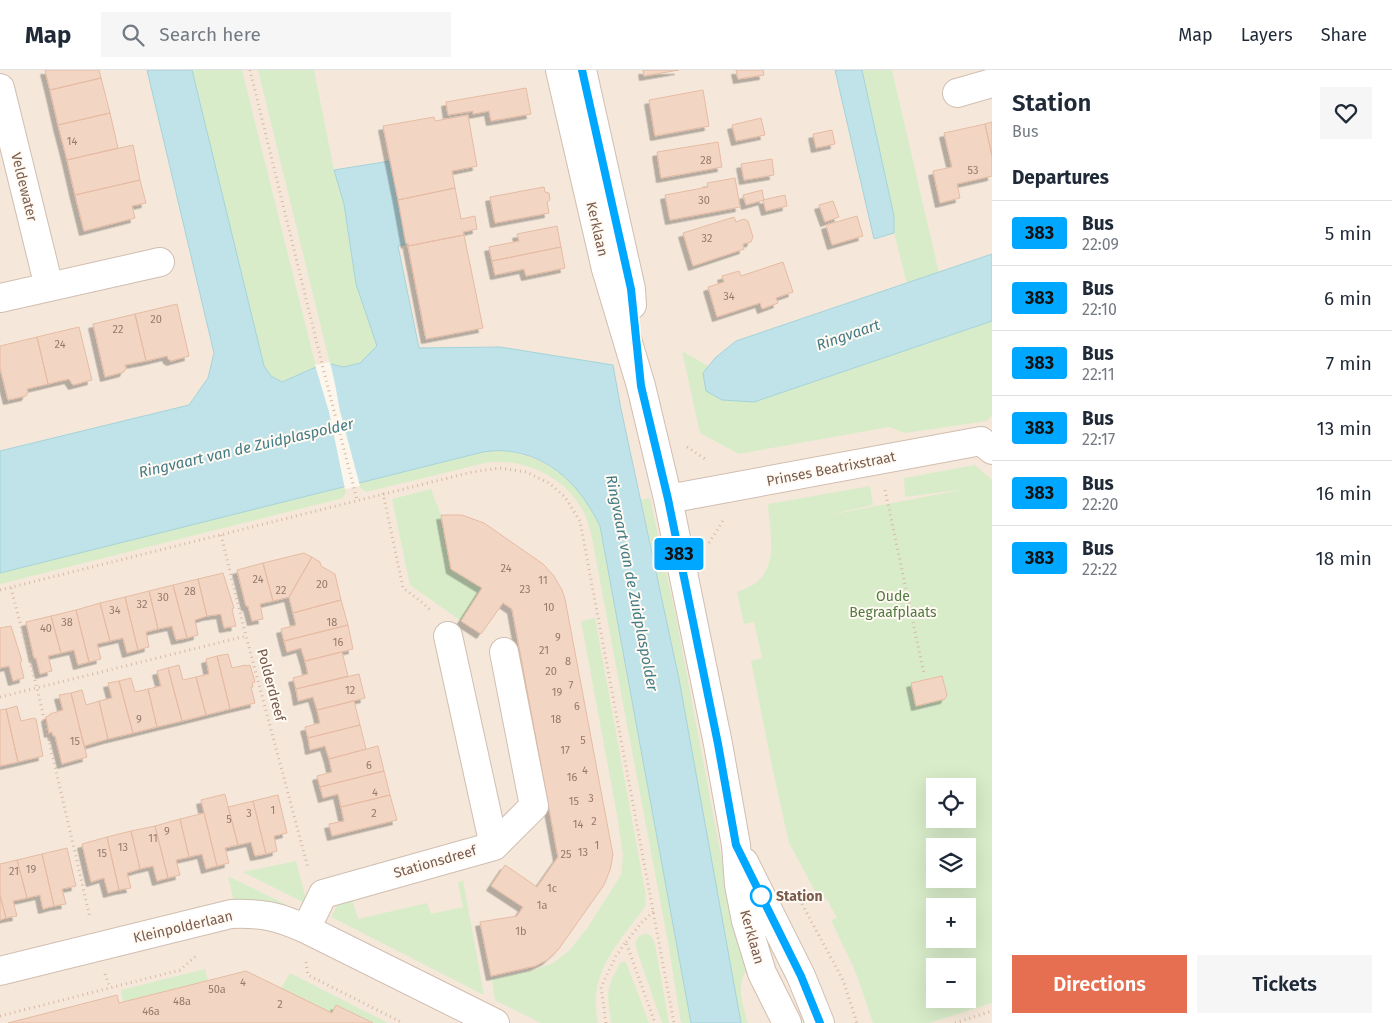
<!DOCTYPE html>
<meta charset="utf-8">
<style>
:root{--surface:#fff;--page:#f6f6f7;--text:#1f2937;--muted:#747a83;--line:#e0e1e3;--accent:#e76f51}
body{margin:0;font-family:"Fira Sans",sans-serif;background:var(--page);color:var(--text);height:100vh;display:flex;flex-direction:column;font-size:19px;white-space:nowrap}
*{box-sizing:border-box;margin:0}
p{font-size:16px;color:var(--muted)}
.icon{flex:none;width:28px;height:28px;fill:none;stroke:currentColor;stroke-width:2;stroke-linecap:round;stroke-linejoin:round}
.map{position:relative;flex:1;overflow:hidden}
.sheet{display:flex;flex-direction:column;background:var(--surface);width:400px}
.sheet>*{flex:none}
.badge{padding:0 10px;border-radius:4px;font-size:18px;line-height:32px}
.controls{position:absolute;left:926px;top:708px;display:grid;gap:10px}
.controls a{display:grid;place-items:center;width:50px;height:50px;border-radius:0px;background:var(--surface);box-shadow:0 5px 20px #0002;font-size:25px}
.map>.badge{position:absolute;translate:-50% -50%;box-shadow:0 0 0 2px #fff}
h2{padding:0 20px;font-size:19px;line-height:45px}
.round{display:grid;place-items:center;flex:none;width:52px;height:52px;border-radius:0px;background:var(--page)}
.summary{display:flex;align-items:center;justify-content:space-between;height:85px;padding:0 20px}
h1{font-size:24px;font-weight:600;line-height:38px}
.button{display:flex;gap:10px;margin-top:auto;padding:10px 20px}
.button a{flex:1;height:58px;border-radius:0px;background:var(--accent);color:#fff;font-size:20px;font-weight:600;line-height:58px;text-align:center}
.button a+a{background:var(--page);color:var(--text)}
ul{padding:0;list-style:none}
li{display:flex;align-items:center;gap:15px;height:65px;padding:0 20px;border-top:1px solid var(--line)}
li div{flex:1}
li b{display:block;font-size:19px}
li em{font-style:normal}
li .badge{min-width:55px;font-weight:700;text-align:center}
header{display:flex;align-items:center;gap:30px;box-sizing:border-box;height:70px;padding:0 25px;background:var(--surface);border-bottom:1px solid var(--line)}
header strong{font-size:24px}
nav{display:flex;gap:28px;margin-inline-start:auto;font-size:18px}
.search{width:350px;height:45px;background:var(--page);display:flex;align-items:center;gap:12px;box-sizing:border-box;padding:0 18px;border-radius:0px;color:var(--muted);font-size:19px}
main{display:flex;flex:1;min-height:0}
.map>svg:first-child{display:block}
.residential{fill:#f5e8da;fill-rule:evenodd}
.green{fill:#d8ecc9;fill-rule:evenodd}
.water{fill:#bfe3e8;stroke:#a5d3da}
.pier{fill:#fdf6ec}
.building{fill:#f3d5c3;stroke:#e6bba3;filter:url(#shadow)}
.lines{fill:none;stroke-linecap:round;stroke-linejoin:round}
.minor-casing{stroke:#d1beb0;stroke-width:30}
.path{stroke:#d9b8a5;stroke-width:3;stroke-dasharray:1 4;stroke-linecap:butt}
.minor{stroke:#fff;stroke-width:28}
.line-casing{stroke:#fff;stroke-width:11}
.line{stroke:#00a7ff;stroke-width:8}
.stop-dot{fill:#fff;stroke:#00a7ff;stroke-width:2.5}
.labels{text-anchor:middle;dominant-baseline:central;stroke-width:4;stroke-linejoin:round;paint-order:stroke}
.number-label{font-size:11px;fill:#987a6a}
.street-label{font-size:14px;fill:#7a5c4d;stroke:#fffaf3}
.park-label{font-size:14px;fill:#537a41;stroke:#fffaf3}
.stop-label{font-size:14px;font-weight:bold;fill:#7a5c4d;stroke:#fffaf3;text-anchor:start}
.water-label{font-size:15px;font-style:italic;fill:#437c86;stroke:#fffaf3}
</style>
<header>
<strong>Map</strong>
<div class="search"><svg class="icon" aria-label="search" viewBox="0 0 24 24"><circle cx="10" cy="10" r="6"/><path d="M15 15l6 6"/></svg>Search here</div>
<nav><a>Map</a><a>Layers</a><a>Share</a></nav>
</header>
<main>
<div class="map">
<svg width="992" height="953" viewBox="0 0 992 953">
<defs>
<filter id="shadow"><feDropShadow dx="-4.5" dy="4.5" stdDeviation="0" flood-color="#0004"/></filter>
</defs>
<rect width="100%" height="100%" fill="#fdf6ec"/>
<path class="residential" d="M0,0H992V953H0ZM935,716H968V749H935ZM935,776H968V809H935ZM935,836H968V869H935ZM935,896H968V929H935Z"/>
<path class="green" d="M192,0H242L316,297L283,312L271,306L264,297Z
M258,0H314L334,100L344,134L356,214L377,276C362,293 353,300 330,294Z
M862,0H892L939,203L907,214L894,163V146Z
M992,251V345L987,351L905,363L889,357L739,384L700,363L682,281L708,296L703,303L754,332Z
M505,381C554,390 578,412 600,456L691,953H681L669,878L591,463C588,455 587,447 583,441C565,407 526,389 489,392L366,422L360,417L359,413L483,382Z
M975,395L992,410V933L929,953H873L856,903L831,850L837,848L826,828L820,830L789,773L773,701L751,591L762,588L754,552L744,554L737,522C744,519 753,516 758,511C779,491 769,459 768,434L870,416L873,435L824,446L966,419L905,427L904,408ZM935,716H968V749H935ZM935,776H968V809H935ZM935,836H968V869H935ZM935,896H968V929H935Z
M344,417L346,422L343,428L0,514V503Z
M431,419L441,445L451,499L482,518L461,551L410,515L392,429Z
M650,428L675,542L730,833L748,899C735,914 743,936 748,953H741L679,609L641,430Z
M595,548L646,826L645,837C618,873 587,904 598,953H541L495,930L492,909L531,901L553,893L569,881L588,857L621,805L623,785L617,745L581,551Z
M296,791L306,829L305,833L243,802Z
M228,806L287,835L233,829Z
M463,810L484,925L331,847L338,833L351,826L358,849L427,833L431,844L463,837L458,813Z
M644,864C651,864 652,867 655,874L669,953H662L637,881L635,872L639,866Z
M621,892H626L649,953H611C607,922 605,919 621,892Z
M205,899L208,911L123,932L121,920Z
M290,903L388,953H373L336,935L332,943L281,918Z"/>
<path class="water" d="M147,0H192L264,296L271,306L282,312L316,297L330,294L344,297L360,293L377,276L356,214L344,134L334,100L390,91L406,174L398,176L419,278L500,277L613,295L621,339L679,609L741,953H691L600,456C581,417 552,386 507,381C499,380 491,381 483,382L0,503V381L189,335L208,308L214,283Z
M835,0H862L894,146V163L874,169Z
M992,184V251L754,332L722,330L706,321L703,303L715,288L736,271Z"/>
<path class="pier" d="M330,292L335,314L340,341L360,416L345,419L329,342L315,295Z"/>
<path class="building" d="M45,0H99L101,8L50,20Z
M643,0H679L644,6Z
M736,0H763L764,5L738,9Z
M101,8L110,43L58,55L50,20Z
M526,18L531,44L491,51L489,41L473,44V41L448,45L446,32Z
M703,20L709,56L655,66L649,30Z
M110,43L118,78L67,90L58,55Z
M468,45L477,96L452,101L455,118L398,130L383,56L434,47L435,51Z
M761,48L765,65L736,71L732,55Z
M992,52V86L985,54Z
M985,54L992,86V106L957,114L960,128L940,133L933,101L952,97L944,63Z
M832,60L835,74L816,78L813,64Z
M718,72L722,97L661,108L657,82Z
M133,75L140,110L75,125L67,90Z
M772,89L774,105L744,110L741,94Z
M735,108L740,137L670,150L665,125L708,117L707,113Z
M140,110L146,133L132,136L135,148L84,161L75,125Z
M544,117L545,122L549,123L550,130L547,132L549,143L495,153L490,127Z
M455,118L461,149L475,146L477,159L463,162L464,165L408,176V173L406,174L398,130Z
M762,120L764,130L746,135L743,125Z
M785,125L787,136L766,141L763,130Z
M833,131L839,147L825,152L819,135Z
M857,146L863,166L832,175L826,155Z
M734,147L736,152L744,149L748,151L753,167L751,172L743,174L744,179L693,196L683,163Z
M557,156L561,177L492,191L489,177L519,171L517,164Z
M464,165L483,258L426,269L408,176Z
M561,177L565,198L526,206L524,199L495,205L492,191Z
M783,192L793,222L776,228L778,233L762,239L760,233L717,247L708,217L724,212L722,206L739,201L741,206Z
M177,234L189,286L171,291L168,289L167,286L146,291L135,244Z
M135,244L146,291L125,295L126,298L124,302L105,307L93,254Z
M79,257L92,310L73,315L69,309L48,314L37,267Z
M37,267L48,314L27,319L28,322L26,326L8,330L0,298V276Z
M441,445H462L484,453L543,494L554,506L562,520L565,529L613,785L610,800L604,815L558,880L547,890L535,896L491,906L480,852L517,846L523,837L491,816L505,795L537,817L558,787L512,539L503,533L481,564L461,551L482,518L451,499Z
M304,483L312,487L289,527L273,531L263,493Z
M312,487L320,492L321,496L335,504L341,530L293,543L289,527Z
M263,493L273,531L260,534L263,549L252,551L248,536H246L237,500Z
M223,503L234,538L232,539L236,556L224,558L221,544L207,546L198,509Z
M198,509L207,546L195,550L198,565L187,568L173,515Z
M173,515L187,568L176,570L172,556L158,559L149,521Z
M149,521L158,559L146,562L149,577L138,580L125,527Z
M125,527L138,580L127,583L123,568L110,571L100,533Z
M341,530L348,555L284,571L281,559L296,555L293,543Z
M100,533L110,571L97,574L101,589L89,592L76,540Z
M76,540L89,592L78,595L74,580L61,583L51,546Z
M51,546L61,583L48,586L52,601L40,604L36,588H34L26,552Z
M348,555L353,579L305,591L301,578L287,582L284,571Z
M11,556L22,591L20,592L24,608L13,611L9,596L0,598V558Z
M342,582L348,606L296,619L293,608L308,604L305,591Z
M228,584L232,598L246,595V596L250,595L255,612L252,613L253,617H251L255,633L230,639L217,586Z
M217,586L230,639L206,645L196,607L209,604L206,589Z
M179,595L183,610L196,607L206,645L182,651L168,598Z
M168,598L182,651L157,657L148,619L161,616L157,601Z
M359,604L365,628L317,640L313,627L298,631L296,619Z
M942,606L947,625L945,629L916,636L911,613Z
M131,608L135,622L148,619L157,657L133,663L119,611Z
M119,611L133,663L108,669L99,631L112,628L108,613Z
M82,620L86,635L99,631L108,669L84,676L71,623Z
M71,623L87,687L62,694L55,666H53L52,662L49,663L46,647L50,645V644L63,640L59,625Z
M354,631L360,655L308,668L305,657L320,653L317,640Z
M17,636L21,651L34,648L36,649L43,686L18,692L6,639Z
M6,639L18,692L0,696V640Z
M360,655L366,679L329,689L325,676L310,680L308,668Z
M378,676L384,701L320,717L317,706L332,702L329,689Z
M384,701L390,725L341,737L338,724L323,728L320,717Z
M225,724L238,775L225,778L229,793L217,796L201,730Z
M278,725L287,763L274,766L277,781L266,784L253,731Z
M390,725L397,750L332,766L329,754L344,751L341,737Z
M253,731L266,784L255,786L251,772L238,775L228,737Z
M204,743L217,796L206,799L202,784L189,787L180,749Z
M180,749L189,787L176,790L180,805L168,808L155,756Z
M155,756L168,808L157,811L153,796L140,799L131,761Z
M131,761L140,799L127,803L131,818L119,820L107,767Z
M107,767L119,820L108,823L104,808L91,812L82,774Z
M67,778L76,816L62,819L66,834L54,836L42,784Z
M42,784L54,836L43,839L40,825L27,828L17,790Z
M17,790L27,828L13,831L17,846L6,848L0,825V794Z
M0,825L6,848L0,850Z
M246,901L332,943L336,935L373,953H8L117,925L119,933Z"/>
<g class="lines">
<g class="minor-casing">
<path id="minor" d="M560,0L606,199L641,316L668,429L718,674L736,775L739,815L746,851L762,903L787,953
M582,0L631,219L632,235
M0,18L49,217
M957,23L992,13
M0,228L160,192
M668,429L981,371L992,380
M494,776L534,736L504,582
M744,792L801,906L820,953
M306,859L323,824L494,776L448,566
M0,901L231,844C263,843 277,846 306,859L495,953"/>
</g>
<path class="path" d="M250,0L321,290L357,430
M687,377L707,390
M885,420L924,604
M383,423L403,518L423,533L431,541
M221,465L246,566
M709,473L724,449
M11,518L37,618L90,848
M0,520L472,402L500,398L526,402L549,413L565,427L580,451L674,953
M0,627L246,566L308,798
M802,834L843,910L857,953
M626,872L641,853L654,841
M306,892L308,905L403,953
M105,904L110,918
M0,946L180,900L196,886
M606,953L601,917L616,886L626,872L655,953
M955,953L992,941"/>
<use href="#minor" class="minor"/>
</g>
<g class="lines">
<g class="line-casing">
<path id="line" d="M582,0L631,219L641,316L668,429L718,674L736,775L801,906L820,953"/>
</g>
<use href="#line" class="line"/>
</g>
<circle class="stop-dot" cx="761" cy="826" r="10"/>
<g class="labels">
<g class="number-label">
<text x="72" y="71">14</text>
<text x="706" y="90">28</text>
<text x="973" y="100">53</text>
<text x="704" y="130">30</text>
<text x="707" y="168">32</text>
<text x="729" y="226">34</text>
<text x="156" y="249">20</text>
<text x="118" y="259">22</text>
<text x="60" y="274">24</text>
<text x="506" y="498">24</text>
<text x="258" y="509">24</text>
<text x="543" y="510">11</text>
<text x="322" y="514">20</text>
<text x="525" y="519">23</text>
<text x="281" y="520">22</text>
<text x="190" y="521">28</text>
<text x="163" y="527">30</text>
<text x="142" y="534">32</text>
<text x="549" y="537">10</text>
<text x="115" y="540">34</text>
<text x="67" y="552">38</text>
<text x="332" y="552">18</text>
<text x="46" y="558">40</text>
<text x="558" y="567">9</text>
<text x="338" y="572">16</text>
<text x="544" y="580">21</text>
<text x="568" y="591">8</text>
<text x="551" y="601">20</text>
<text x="571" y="615">7</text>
<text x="350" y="620">12</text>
<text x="557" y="622">19</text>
<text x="577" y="636">6</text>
<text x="139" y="649">9</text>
<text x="556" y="649">18</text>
<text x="583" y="670">5</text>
<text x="75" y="671">15</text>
<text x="565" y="680">17</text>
<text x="369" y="695">6</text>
<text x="585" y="700">4</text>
<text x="572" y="707">16</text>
<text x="375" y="722">4</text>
<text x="591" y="728">3</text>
<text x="574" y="731">15</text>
<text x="273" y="740">1</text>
<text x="249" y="743">3</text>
<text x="374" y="743">2</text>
<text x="229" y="749">5</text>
<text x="594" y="751">2</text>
<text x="578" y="754">14</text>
<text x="167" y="761">9</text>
<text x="153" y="768">11</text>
<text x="597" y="775">1</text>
<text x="123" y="777">13</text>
<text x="583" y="782">13</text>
<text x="102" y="783">15</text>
<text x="566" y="784">25</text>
<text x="31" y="799">19</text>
<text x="14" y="801">21</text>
<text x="552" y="818">1c</text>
<text x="542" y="835">1a</text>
<text x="521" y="861">1b</text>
<text x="243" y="912">4</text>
<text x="217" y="919">50a</text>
<text x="182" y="931">48a</text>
<text x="280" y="934">2</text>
<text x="151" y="941">46a</text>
</g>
<g class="street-label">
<text transform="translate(24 117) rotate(76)">Veldewater</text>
<text transform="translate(597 159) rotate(77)">Kerklaan</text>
<text transform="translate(831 399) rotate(-11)">Prinses Beatrixstraat</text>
<text transform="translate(271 615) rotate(75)">Polderdreef</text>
<text transform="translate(435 792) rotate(-16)">Stationsdreef</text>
<text transform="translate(183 857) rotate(-13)">Kleinpolderlaan</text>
<text transform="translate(752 867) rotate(74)">Kerklaan</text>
</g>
<g class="park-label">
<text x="893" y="526">Oude<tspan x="893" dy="16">Begraafplaats</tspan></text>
</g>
<g class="stop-label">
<text x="776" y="826">Station</text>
</g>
<g class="water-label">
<text transform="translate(848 265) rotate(-19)">Ringvaart</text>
<text transform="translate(246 378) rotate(-13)">Ringvaart van de Zuidplaspolder</text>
<text transform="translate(632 513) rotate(79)">Ringvaart van de Zuidplaspolder</text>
</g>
</g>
</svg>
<div class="controls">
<a><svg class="icon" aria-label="locate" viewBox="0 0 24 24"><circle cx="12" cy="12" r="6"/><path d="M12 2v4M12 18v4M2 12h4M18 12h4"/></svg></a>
<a><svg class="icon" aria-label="layers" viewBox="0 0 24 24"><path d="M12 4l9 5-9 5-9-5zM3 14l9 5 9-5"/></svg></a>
<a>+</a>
<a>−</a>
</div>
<b class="badge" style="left:679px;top:484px;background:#00a7ff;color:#111">383</b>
</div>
<section class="sheet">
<div class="summary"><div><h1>Station</h1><p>Bus</p></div><a class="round"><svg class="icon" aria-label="heart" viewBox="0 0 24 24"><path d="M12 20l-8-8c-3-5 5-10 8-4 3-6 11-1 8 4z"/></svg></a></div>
<h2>Departures</h2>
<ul>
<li><span class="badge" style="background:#00a7ff;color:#111">383</span><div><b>Bus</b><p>22:09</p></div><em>5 min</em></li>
<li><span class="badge" style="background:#00a7ff;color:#111">383</span><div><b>Bus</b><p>22:10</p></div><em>6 min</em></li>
<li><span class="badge" style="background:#00a7ff;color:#111">383</span><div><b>Bus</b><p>22:11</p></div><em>7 min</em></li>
<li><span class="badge" style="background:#00a7ff;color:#111">383</span><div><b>Bus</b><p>22:17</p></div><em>13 min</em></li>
<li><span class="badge" style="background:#00a7ff;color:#111">383</span><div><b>Bus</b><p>22:20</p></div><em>16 min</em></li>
<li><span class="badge" style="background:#00a7ff;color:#111">383</span><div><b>Bus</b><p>22:22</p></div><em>18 min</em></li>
</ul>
<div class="button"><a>Directions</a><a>Tickets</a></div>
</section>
</main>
